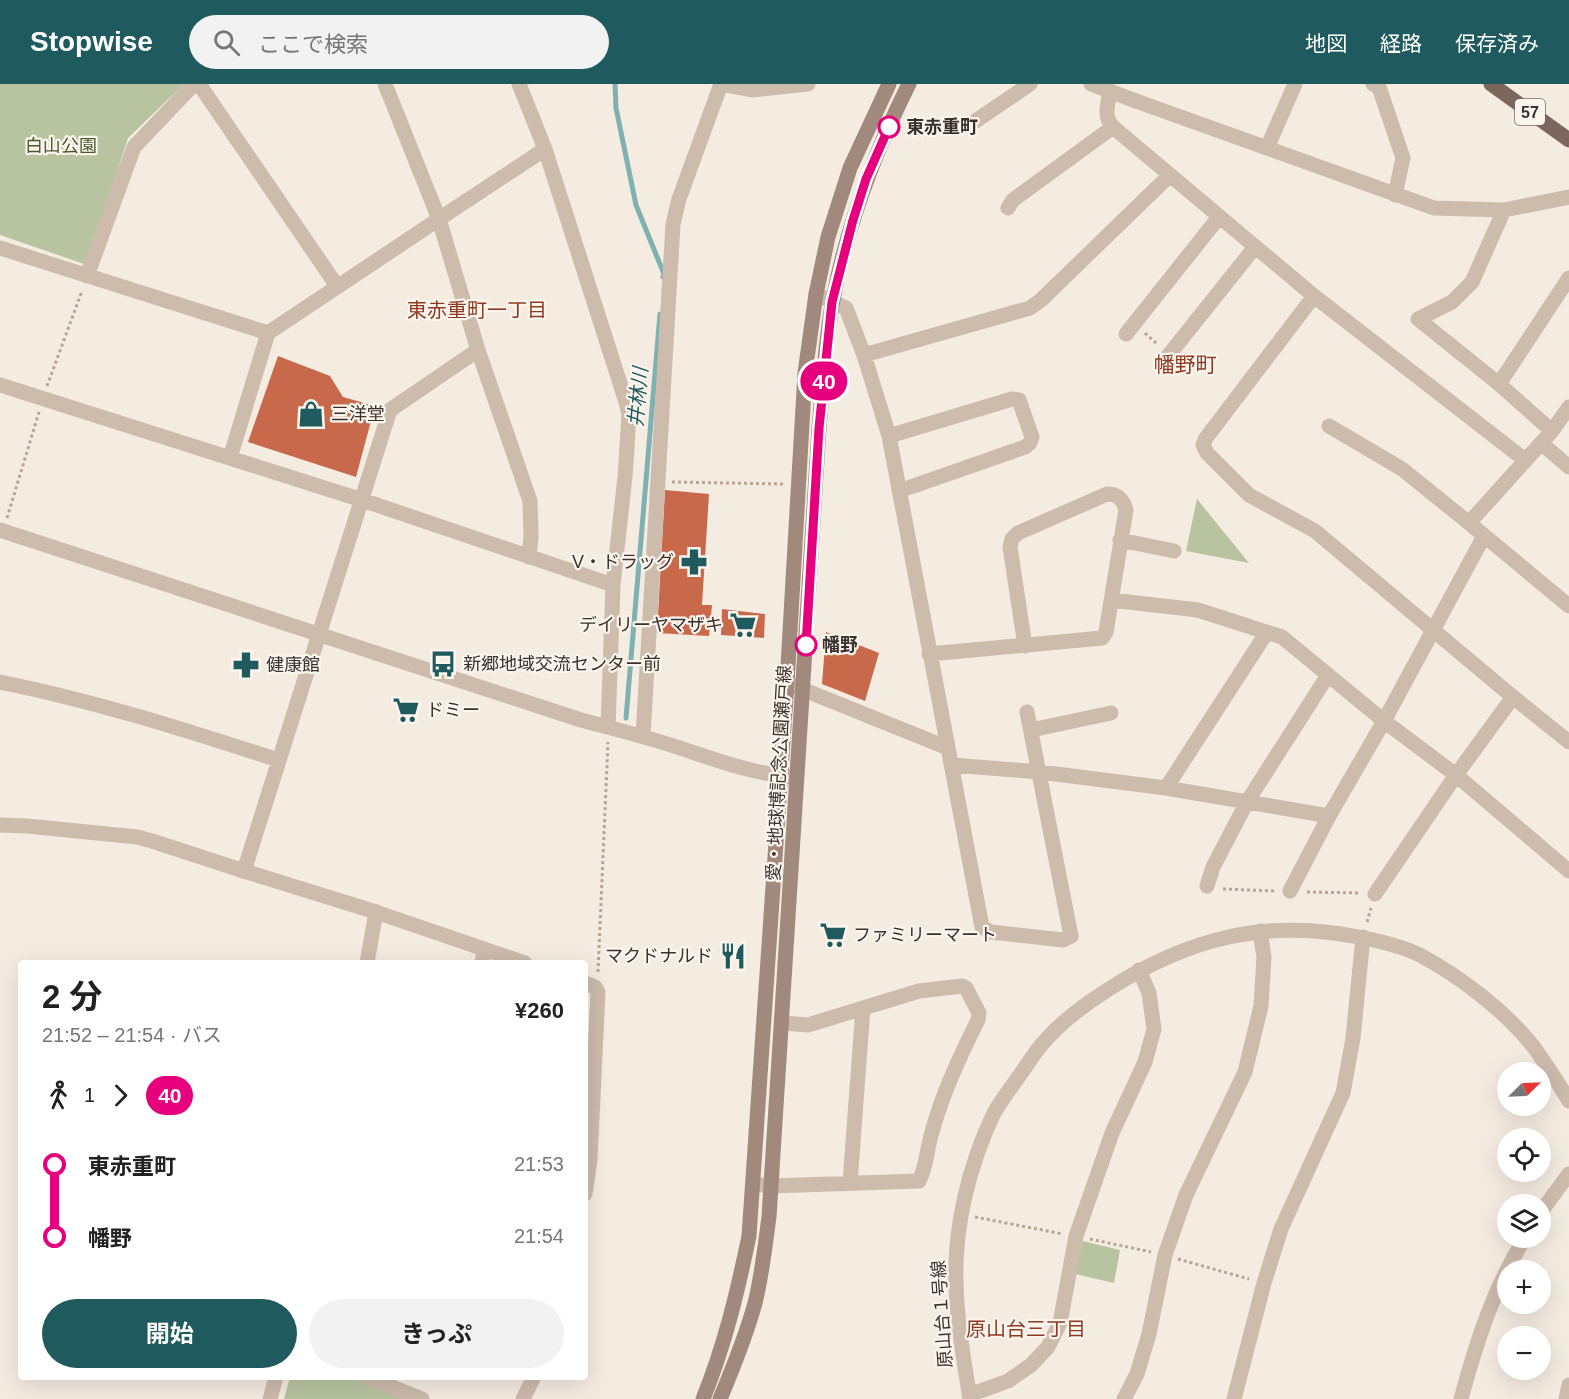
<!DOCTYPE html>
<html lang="ja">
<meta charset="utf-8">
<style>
:root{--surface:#fff;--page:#f2f2f2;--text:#222;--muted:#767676;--accent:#1f5a5e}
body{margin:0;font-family:Helvetica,"Noto Sans JP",sans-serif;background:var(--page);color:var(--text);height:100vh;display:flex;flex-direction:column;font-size:22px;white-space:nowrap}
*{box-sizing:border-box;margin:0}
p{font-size:20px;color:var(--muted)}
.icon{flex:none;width:33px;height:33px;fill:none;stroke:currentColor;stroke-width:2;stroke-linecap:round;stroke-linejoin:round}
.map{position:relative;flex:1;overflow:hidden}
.side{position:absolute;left:18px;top:876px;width:570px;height:420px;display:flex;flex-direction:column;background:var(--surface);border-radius:6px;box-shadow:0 6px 24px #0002}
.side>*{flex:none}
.badge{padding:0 12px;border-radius:20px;font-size:21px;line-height:39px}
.needle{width:39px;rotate:66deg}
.tools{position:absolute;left:1497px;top:978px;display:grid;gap:12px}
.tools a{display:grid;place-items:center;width:54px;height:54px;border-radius:50%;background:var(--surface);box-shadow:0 6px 24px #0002;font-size:30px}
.map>.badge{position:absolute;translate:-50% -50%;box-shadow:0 0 0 3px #fff}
.legs{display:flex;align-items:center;gap:9px;height:66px;padding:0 24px;font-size:20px}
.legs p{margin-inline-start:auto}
.headline{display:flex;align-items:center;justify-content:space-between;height:102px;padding:0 24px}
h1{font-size:33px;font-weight:700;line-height:45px}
.button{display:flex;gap:12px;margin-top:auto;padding:12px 24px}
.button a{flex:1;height:69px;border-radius:36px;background:var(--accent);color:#fff;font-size:24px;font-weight:700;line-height:69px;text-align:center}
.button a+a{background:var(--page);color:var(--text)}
ul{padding:0 24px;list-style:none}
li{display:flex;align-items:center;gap:21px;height:72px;font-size:22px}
li i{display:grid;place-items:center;width:9px;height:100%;margin:0 8px;background:currentColor}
li i::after{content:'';width:15px;height:15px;margin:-8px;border:4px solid;border-radius:50%;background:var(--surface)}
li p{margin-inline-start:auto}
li:first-child i{background:linear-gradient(#0000 50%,currentColor 0)}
li:last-child i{background:linear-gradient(currentColor 50%,#0000 0)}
header{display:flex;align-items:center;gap:36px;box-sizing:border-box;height:84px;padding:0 30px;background:var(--accent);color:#fff}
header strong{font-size:28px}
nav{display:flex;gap:33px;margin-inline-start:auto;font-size:21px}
.search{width:420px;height:54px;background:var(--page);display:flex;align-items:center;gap:15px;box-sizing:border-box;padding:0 21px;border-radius:33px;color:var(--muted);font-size:22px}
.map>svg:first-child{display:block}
.green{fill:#b8c4a0}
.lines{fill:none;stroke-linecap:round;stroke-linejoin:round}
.stream{stroke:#7fb0b2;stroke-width:5}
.building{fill:#c8694b}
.path{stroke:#b9a596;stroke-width:3;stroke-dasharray:3 3;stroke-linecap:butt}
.minor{stroke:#cdbbac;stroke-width:15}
.tertiary{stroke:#cdbbac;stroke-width:15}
.secondary{stroke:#a18a7d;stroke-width:15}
.primary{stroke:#7d675c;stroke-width:15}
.line-1-casing{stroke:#fff;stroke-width:14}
.line-1{stroke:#e6007e;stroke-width:9}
.stop-1-dot{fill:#fff;stroke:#e6007e;stroke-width:3}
.labels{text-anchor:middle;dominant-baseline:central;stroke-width:4.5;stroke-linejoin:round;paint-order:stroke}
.shield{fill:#fbf5ee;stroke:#756b66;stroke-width:1.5}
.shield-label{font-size:16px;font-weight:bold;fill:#3b302b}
.stop-label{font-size:18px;font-weight:bold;fill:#3b302b;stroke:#fbf5ee;text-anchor:start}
.park-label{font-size:18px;fill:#4a5a2e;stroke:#fbf5ee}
.poi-label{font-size:18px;fill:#3b302b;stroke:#fbf5ee;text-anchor:start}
.street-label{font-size:18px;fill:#3b302b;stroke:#fbf5ee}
.neighbourhood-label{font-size:20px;fill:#8c3b22;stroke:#fbf5ee}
.water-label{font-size:20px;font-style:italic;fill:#1f5a5e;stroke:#fbf5ee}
.quarter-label{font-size:21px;fill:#8c3b22;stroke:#fbf5ee}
</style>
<header>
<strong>Stopwise</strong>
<div class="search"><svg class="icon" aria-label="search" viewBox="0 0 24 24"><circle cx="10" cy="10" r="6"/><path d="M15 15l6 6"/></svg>ここで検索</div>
<nav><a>地図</a><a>経路</a><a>保存済み</a></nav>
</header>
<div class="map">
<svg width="1569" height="1315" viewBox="0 0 1569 1315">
<rect width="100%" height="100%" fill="#f4ebe1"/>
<path class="green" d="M0,0H184L128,54L87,181L0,151Z
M1197,415L1249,479L1186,467Z
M1083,1157L1120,1166L1114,1199L1075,1190Z
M290,1293H351L405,1315H284Z"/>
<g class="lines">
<path class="stream" d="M615,0L616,24L636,121L664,190L663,193
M626,634L660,230"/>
</g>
<path class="building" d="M278,272L330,292L343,313L375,322L356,393L248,358Z
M665,406L709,410L702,521H712L709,552L657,549Z
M722,525L765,530L764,554L721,551Z
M826,548L879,569L865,617L822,600Z"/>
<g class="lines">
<path class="path" d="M1145,249L1158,261
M47,302L82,207
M672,398L785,400
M7,434L39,328
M1223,805L1276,807
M1307,808L1360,809
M1367,838L1371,824
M598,888L608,658
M975,1133L1063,1150
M1090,1155L1151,1168
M1178,1175L1249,1195"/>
<path class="minor" d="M199,0L337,202
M720,0L752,6L808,0
M1373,0L1379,3L1403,74L1395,111
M1110,7C1108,21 1103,32 1113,43L1314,212L1525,376
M1136,17L1434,124L1504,126L1569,113
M974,38L1030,0
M1267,64L1295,0
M545,65L626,318L629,331L625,393L613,501
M1008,124L1013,116L1113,43
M1504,126L1472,198L1452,218L1418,235L1499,300L1552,347
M0,164L268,249L230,374L362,416L613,501L608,643
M87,192L134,63L194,0
M816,210L846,224L864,271L889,352L982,843L991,848L1063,856L1071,852L1027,628
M1314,212L1206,354L1203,361L1207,369L1249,411L1315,447L1513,613L1569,658
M268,249L439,135L385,0
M1126,250L1219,133
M478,266L530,417L531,453L529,473
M864,271L1030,224L1041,216L1170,91
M1164,277L1255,163
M1499,300L1569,194
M0,301L230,374
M1569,323L1552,347L1469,439L1569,522
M1329,342L1402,385L1469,439
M889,352L1012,315L1019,316L1032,353L1030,359L1025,363L899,407
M1541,359L1569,383
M1120,456L1174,467
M1111,516L1198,526L1282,553L1384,637L1456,691L1569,787
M929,570L1102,554L1106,548L1126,426C1123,415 1118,410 1107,410L1018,449L1012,455L1010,463L1025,562
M0,598C95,617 186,646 278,676
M787,599L948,664
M1031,646L1111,629
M643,652L673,140L679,115L721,0
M952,681L1040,688L1166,704L1329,732L1384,637L1484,452
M1166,704L1267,548
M0,741L27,742L137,753L152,757L244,787L390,326L478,266L439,135L545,65L519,0
M1207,802L1213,783L1247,718L1328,591
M1290,807L1329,732
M1375,810L1456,691L1513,613
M367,879L376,828
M482,879L484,865
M850,1099L863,924
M753,1100L771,1102L919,1097C927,1082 927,1063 932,1048C943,1008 960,972 978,936L979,929L966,904L962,902L919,907L808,941L782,939
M1540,1129L1569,1090
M367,1293L422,1315
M969,1311L1008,1297L1031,1281L1048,1263L1060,1239L1076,1152L1112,1049L1145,978L1154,945L1149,909L1139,886
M270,1315L276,1293
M1124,1315L1137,1290L1149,1250L1165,1171L1186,1111L1245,988L1261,922L1264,873L1260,847
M1234,1315L1264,1199L1281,1145L1343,1009L1353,954L1363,853
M1461,1315C1476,1259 1494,1203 1525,1154
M1566,1315L1569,1301"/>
<path class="tertiary" d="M1091,0L1136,17
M0,446L581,636C614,645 647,653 680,664C716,676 754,690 793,693
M244,787L376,828L525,879
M585,899L595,903L598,908L590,1076L585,1110
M523,1315L534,1293
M970,1315C964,1277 957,1238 956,1200C954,1143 969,1081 994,1029C1002,1015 1013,1001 1022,988C1029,978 1035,968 1043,959C1061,938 1085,920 1109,905C1185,856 1262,835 1353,852C1376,856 1399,861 1420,871C1461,893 1508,929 1536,966C1548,983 1559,1000 1569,1017"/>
<path class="secondary" d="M703,1315C725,1260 737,1210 749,1152L787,599L805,289L816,210L828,153L850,84L889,0
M720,1315C733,1284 746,1252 755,1219C762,1191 765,1162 769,1133L819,344C823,302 825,257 833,216C847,141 875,68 909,0"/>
<path class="primary" d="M1491,0L1569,56"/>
</g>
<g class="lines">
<g class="line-1-casing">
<path id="line-1" d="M806,561L819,344L832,218L853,136L866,95L889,43"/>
</g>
<use href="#line-1" class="line-1"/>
</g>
<defs>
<g id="shop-bare" transform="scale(2.07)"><path d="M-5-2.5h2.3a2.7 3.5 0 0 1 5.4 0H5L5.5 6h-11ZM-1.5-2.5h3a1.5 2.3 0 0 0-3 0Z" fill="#1f5a5e" stroke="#fbf5ee" stroke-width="2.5" paint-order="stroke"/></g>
<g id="pharmacy-bare" transform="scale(2.07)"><path d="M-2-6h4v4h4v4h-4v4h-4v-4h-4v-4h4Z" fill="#1f5a5e" stroke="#fbf5ee" stroke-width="2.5" paint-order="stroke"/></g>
<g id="supermarket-bare" transform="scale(2.07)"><path d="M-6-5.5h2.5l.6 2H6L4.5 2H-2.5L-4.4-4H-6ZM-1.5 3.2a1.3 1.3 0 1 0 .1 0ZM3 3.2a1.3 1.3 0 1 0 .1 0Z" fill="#1f5a5e" stroke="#fbf5ee" stroke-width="2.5" paint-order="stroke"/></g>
<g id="bus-bare" transform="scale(2.07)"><path d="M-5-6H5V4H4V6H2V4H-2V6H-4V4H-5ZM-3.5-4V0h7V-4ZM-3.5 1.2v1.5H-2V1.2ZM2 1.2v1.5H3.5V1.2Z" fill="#1f5a5e" stroke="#fbf5ee" stroke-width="2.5" paint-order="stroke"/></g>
<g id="restaurant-bare" transform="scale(2.07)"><path d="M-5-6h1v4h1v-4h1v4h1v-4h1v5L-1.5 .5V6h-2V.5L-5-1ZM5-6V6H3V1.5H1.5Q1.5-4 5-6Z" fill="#1f5a5e" stroke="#fbf5ee" stroke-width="2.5" paint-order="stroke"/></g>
</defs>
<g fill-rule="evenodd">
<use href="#shop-bare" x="311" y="330"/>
<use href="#pharmacy-bare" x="694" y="478"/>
<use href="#supermarket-bare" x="743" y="541"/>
<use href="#bus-bare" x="443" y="580"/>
<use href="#pharmacy-bare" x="246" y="581"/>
<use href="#supermarket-bare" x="406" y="626"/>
<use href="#supermarket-bare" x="833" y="851"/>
<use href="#restaurant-bare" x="733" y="872"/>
</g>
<g class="stop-1-dot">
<circle cx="889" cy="43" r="10"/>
<circle cx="806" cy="561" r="10"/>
</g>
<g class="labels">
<rect class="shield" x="1515" y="15" width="30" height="26" rx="4.5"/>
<g class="shield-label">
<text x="1530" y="28">57</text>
</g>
<g class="stop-label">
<text x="906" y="43">東赤重町</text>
<text x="822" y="561">幡野</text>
</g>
<g class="park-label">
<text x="61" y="62">白山公園</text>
</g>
<g class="poi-label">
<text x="331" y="330">三洋堂</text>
<text x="674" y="478" text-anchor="end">V・ドラッグ</text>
<text x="723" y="541" text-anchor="end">デイリーヤマザキ</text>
<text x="463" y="580">新郷地域交流センター前</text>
<text x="266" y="581">健康館</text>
<text x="426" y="626">ドミー</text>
<text x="853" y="851">ファミリーマート</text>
<text x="713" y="872" text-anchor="end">マクドナルド</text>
</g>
<g class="street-label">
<text transform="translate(779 689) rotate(-87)">愛・地球博記念公園瀬戸線</text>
<text transform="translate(942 1230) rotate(-94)">原山台１号線</text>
</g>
<g class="neighbourhood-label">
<text x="477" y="226">東赤重町一丁目</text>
<text x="1026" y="1245">原山台三丁目</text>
</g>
<g class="water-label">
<text transform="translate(638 313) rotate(-85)">井林川</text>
</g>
<g class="quarter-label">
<text x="1185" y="280">幡野町</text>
</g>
</g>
</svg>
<div class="tools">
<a><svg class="needle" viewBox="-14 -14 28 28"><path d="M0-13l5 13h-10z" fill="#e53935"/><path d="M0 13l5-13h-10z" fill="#767676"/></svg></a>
<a><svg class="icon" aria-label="locate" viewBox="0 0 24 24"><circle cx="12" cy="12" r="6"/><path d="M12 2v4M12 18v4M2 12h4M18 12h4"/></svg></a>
<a><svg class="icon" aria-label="layers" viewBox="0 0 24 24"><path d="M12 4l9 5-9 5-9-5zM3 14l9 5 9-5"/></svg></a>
<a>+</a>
<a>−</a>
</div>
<b class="badge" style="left:824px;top:297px;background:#e6007e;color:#fff">40</b>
<section class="side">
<div class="headline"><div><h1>2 分</h1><p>21:52 – 21:54 · バス</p></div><b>¥260</b></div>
<div class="legs"><svg class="icon" aria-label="walk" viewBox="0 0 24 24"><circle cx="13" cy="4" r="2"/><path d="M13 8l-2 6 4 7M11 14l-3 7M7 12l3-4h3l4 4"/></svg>1<svg class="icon" aria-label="forward" viewBox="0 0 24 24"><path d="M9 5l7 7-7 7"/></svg><b class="badge" style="background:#e6007e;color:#fff">40</b></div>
<ul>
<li><i style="color:#e6007e"></i><b>東赤重町</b><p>21:53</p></li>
<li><i style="color:#e6007e"></i><b>幡野</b><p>21:54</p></li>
</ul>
<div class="button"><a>開始</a><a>きっぷ</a></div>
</section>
</div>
